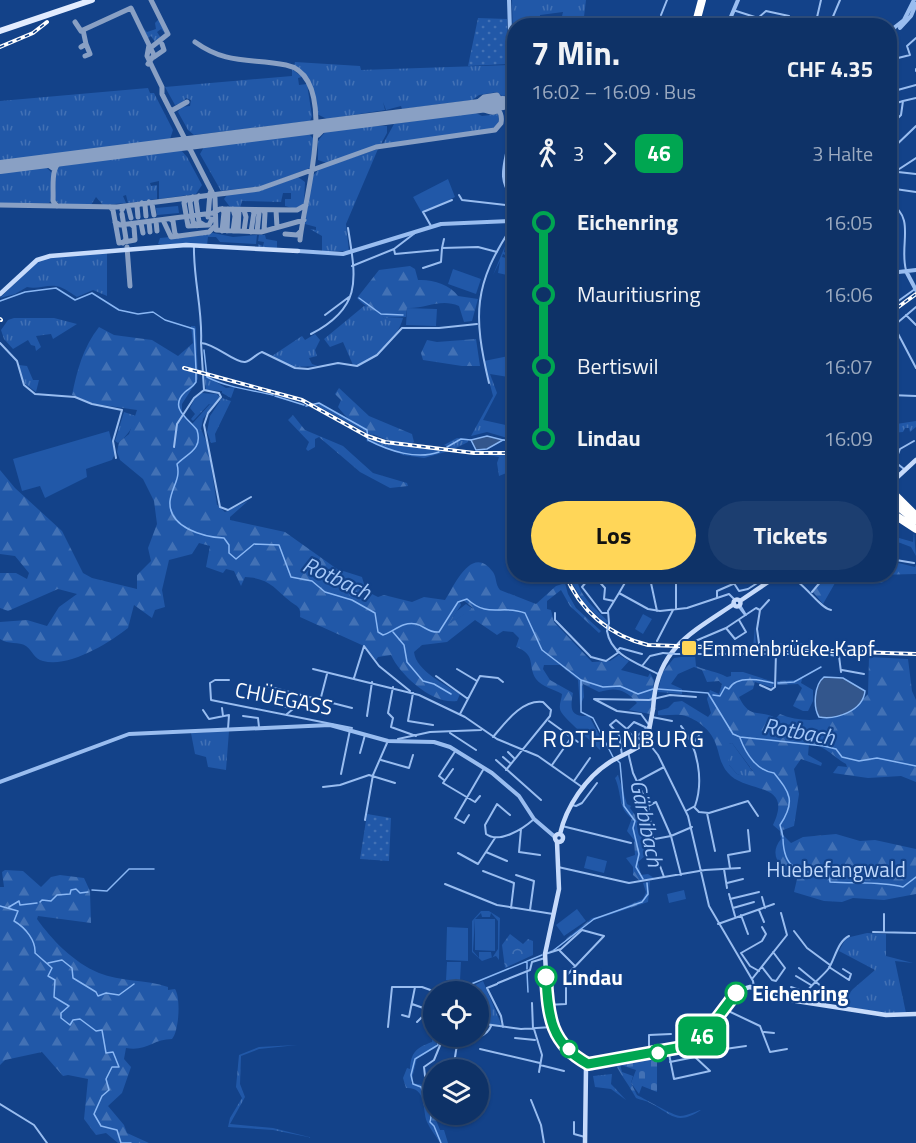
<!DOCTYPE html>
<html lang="de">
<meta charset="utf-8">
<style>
:root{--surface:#0e3267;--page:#1c3e70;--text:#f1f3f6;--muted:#9baac0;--line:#2e4d7b;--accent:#ffd658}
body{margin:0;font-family:"Titillium Web",sans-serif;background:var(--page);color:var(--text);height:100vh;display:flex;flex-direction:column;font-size:22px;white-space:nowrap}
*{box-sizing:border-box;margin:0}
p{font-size:20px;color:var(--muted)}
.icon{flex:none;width:33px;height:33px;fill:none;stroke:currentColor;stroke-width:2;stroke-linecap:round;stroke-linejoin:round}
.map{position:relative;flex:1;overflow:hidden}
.side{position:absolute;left:507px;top:18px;width:390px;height:564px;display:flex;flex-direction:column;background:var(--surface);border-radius:24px;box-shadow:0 2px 4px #0004,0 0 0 2px var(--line)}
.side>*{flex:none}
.badge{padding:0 12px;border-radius:9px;font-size:21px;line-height:39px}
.fabs{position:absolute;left:423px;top:981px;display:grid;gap:12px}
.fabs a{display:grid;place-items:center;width:66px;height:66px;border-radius:50%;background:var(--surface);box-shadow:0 2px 4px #0004,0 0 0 2px var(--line);font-size:30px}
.map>.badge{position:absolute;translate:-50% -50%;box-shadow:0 0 0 3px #fff}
.legs{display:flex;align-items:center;gap:9px;height:66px;padding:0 24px;font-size:20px}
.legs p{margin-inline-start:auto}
.summary{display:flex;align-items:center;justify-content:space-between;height:102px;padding:0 24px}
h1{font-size:33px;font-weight:700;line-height:45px}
.primary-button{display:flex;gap:12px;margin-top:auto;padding:12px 24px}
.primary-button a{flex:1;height:69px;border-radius:36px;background:var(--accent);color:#111;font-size:24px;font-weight:700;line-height:69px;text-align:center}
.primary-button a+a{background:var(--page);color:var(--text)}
ul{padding:0 24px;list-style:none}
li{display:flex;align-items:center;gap:21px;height:72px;font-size:22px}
li i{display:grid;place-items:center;width:9px;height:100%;margin:0 8px;background:currentColor}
li i::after{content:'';width:15px;height:15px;margin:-8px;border:4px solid;border-radius:50%;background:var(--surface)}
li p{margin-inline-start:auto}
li:first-child i{background:linear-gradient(#0000 50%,currentColor 0)}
li:last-child i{background:linear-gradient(currentColor 50%,#0000 0)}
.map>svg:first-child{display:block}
.grass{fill:url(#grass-tufts)}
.forest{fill:url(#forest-firs);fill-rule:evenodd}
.cemetery{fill:url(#cemetery-stones)}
.park{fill:url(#park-crowns)}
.garden{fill:url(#garden-dots)}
.pitch{fill:#2158a8;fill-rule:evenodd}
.water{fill:#33568c;stroke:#8ab7f4;stroke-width:1.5}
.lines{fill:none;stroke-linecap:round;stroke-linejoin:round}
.stream{stroke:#8ab7f4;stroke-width:1.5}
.taxiway{stroke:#89a0c4;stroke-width:5}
.runway{stroke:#89a0c4;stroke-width:14}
.pedestrian{stroke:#99bdf0;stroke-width:2}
.minor{stroke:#99bdf0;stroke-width:2}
.tertiary{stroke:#99bdf0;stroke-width:4}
.secondary{stroke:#c7dbfb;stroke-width:4.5}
.primary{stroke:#e2ecff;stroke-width:6}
.motorway{stroke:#fff;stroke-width:8}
.rail-casing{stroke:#fff;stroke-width:4}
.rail{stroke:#134289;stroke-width:1.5;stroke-dasharray:4.5;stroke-linecap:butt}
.minor-bridge{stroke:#99bdf0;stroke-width:2}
.secondary-bridge{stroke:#c7dbfb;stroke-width:4.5}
.line-1-casing{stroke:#fff;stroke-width:14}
.line-1{stroke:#00a651;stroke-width:9}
.poi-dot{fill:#ffd658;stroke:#134289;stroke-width:2}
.stop-1-dot{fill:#fff;stroke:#00a651;stroke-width:3}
.labels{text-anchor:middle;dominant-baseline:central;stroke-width:4.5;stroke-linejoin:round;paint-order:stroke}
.poi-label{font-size:21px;fill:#fff;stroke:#134289;text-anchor:start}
.street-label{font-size:21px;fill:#fff;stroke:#134289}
.park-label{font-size:21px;fill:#bfd8fc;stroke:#134289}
.stop-label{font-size:21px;font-weight:bold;fill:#fff;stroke:#134289;text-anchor:start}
.water-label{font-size:22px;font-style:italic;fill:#a4c7f8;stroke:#134289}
.quarter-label{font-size:24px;letter-spacing:1.5px;fill:#fff;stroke:#134289}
</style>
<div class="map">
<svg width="916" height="1143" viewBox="0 0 916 1143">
<defs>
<pattern id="grass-tufts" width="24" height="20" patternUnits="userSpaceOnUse" patternTransform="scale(1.5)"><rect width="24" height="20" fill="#2158a8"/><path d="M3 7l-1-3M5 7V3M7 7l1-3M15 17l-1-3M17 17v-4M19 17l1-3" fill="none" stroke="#4271b5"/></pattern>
<pattern id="forest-firs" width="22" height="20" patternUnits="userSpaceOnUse" patternTransform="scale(1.5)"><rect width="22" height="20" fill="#2158a8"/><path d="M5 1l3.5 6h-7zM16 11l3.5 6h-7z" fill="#4271b5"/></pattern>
<pattern id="cemetery-stones" width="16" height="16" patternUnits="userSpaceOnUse" patternTransform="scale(1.5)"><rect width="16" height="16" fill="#2158a8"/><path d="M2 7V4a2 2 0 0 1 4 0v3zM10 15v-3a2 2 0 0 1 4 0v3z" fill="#4271b5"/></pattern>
<pattern id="park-crowns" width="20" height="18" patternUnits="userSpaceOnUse" patternTransform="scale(1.5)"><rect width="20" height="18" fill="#2158a8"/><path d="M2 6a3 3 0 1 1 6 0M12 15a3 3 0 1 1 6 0" fill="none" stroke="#4271b5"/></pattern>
<pattern id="garden-dots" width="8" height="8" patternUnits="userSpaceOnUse" patternTransform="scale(1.5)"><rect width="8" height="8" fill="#2158a8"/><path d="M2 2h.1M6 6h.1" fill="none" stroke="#4271b5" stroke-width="1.8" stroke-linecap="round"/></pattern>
</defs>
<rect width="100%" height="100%" fill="#134289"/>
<path class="grass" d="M512,0H586L583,25H560L563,12L540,15V25L514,26V73Z
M159,19L166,34L161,29L157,32L161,38L155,42L151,36L148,38L142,27L147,32L156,29L155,23Z
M295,62L360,66L361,70L509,65L514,94L502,96L497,92L479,95L472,100L402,109L401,106L386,110L383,102L385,110L327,119L317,114L309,78L294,66Z
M292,69L302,77L298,78L299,85L307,84L312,116L310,121L194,135L188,130L178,112L181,107L190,106L191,100L186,98L182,103L175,105L165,87L292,76Z
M148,88L150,93H154L173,130L170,139L0,161V101Z
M474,112L482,116L498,114L499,123L493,129L383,144L394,124Z
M369,126H387V133L381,144L327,163L318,160V141L325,132Z
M309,134L315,140L310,168L262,186L221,191L200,154L204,147Z
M378,149L346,224L349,251H322V236L310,229L316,230V227L305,224L312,177L319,169Z
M181,150L187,157L202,185L196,194L159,199V181L150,183L151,186L157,185V199L128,203L126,195L123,196L126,203L103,205L96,197L91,205L60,204L55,200L56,171L60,166Z
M46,167L52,173V199L49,203H0V173Z
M298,177L305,182L304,203L296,209L285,206V199H291V193H283L281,202L242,201L240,208L230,207L224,199L227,195L260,191Z
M178,206L179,213L157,215L156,208Z
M213,233L233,237L257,235L256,244L220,242L216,237H208L207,245L158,244L160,238Z
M259,235H265L266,239L277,241V249L258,247V244L263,246L264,242L258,241Z
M107,253V296L93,290L77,297C72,294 66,289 60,287C49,283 38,290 27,287L15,294L0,298L37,262L45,258Z
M364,306L371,307L384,318H403C398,337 376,364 353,365L343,342L330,347L324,339Z
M14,318H54L77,324L53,339L51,334L36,336L41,347L36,351L35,346L31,345L28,340L13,349L4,339L1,330L8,320Z
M315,334L320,340L315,350L317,356L309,358L312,364L318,366L293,367L272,356L302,336L305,340Z
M514,355V378L490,374L497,393L483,420L514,427V440L487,432L471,436L493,396L484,361Z
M19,365L27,366L33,380H39L36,392L24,383Z
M204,375L226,388L235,387L231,398L222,393V391L206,390Z
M201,393L217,394L220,398L213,405L209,404L193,421L191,419L195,414L190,408L195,398Z
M222,398L231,401L215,434L216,442L211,443L207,432L210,416Z
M314,404H321L368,429L375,437Z
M124,412L136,416C133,428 127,436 118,443L115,441Z
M337,421L370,440L449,451L424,458L403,455L369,441L367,442L366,438Z
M916,421V427L910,432L909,428H905L903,432L890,433V425Z
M457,438L468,439V442L454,449L444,445Z
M476,453L514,454V470L499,476L497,463L499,457Z
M466,604L473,609L449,624L457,611Z
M755,627L756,644L802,643L813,645L812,649L753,647Z
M229,731L226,770L208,767L206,757L195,754L191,733Z
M732,743L753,772L748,778L737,774L729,765V744Z
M867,933L886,934V956L913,963L895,961L906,1013L890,1014L839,1005L853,989L875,970L839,951L846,938Z
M483,981L502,1026L479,1022L478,992H461Z
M297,1045L259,1049L241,1056L240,1084L245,1097L230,1124L273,1128L313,1138L273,1130L228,1127L230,1118L242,1098L236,1087L239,1055L259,1047Z
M612,1074L611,1084L626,1100L611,1089L595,1087L593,1076Z"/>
<path class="forest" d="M410,266L415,269L418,280C431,279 450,284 458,296L478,299L472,321L464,322L459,306C440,298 426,309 407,308L406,317L384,318C375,311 365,307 357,298L379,270Z
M191,326H195L196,329L198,379L182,404V414L192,424L210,404L213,405L203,419L201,429L208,446L217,505L225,512L248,501L230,517V520L285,532L337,569L362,577L366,591L378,597L384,595L412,602L424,597L445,600C454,586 472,543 493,572C497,578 495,584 500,590L536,604L556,586L565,583L568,594L576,608L601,631L599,633L570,606L561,590L547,601V609L551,610L554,622L592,662L610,661L619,655L629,661L621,670L648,677L650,673L654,680L650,714L629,710L637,703C625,689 616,687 599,692L583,684L584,697L580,706L578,680L560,665H544L543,669L550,680L573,693C570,709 570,717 589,716L603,742L600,750C592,741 561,717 560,709C559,704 562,698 562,694C554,689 542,687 536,679C527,665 537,655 516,647L519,638L513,632L503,631L497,635L475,620L447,642L422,645L414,652C416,671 446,685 460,694L457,701C433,705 400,675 391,655L378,657L376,660L364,646L300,617C301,607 298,607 291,602C274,588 269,578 245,577L241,586L234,571L226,569L223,573L206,567L210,546L199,543L192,554L169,560L162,590L165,607L155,610L152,618L134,605L128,628C109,643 69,668 43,661C34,659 33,651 26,646C19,641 8,645 0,639V622L27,620L47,626L59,607L77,594L58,589L8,611L0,608V573H16L27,579L29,573L15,556L0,554V470L15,488L62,531L83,573L92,578L137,589V575L151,561L148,548L157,524L154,501L143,479L120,460L117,452L119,442L129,434L137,410L95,404L72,395C77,371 83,347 99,327L114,335L152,340L178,356L193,343ZM463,600L473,608L449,624L461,605L460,602Z
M476,339L480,366H462L423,360L421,353L427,340L437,342Z
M339,388L369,416L412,434L414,442L409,445C383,441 353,428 338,407L341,400L335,394Z
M293,415L305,430L343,446L373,473L407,483L408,486L390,488L360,472L319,437L315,439V447L308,451L306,449L309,442L288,420Z
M914,533L916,556L911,547L890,539L892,536L913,542Z
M890,561L915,567L916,565V574L874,575L890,574Z
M567,575H577C576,593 595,609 608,621L606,624L585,604Z
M828,575H853L858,581L885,579L882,583H835L823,604L813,592Z
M695,655L696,666C707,671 716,671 727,677L731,676V672H743L774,682L773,688L755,682L753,689L739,697C750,720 759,709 776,718L780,714C810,727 847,718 868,694L869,657L908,659L912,691L916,700V782L901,776L868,778L833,773L838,766L847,767L846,764C832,756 825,745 809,744L808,755L822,763L821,766L801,759L794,769L799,794L794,826L783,830V835L791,843L803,837L836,834L860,841L875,840L916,849V894L884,900L853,898L842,902L824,901L794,892L797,879C782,869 767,856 781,839L780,831L773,825C793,783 751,793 731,776C713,760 725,741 698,722C693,719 686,715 681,715C673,714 666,716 658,715V711L668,708L674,702L682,701L708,717L711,713L707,699L710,690L719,694L722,684L719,681L707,682L702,670L694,667L678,674L671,684L682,689V694L658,692L662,673L674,658ZM732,743L753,771L749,772L748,777L737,774L729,765V744Z
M803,676L801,683L813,690V701L808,711H803L793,706L802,688L798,684L777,685V681L798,680Z
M618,775L627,804L631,806L630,808L640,822L637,826L638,832L642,835L646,855L638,862L641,875L648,874L654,878L640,881L633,875V867L626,858L635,855L634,840L627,831L632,818C618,810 622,793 615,778Z
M5,870L23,871L41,887L51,877L60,875L84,878L90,891L91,923L38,916L37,919C52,940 73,962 99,973C120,982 146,979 168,987V990L175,989C181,998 179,1031 172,1039C153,1039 146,1052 126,1048L124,1059L131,1067L122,1093L108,1106L124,1125L127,1133L149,1143H118L106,1133L96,1135L84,1119L88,1079L68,1075L63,1076L42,1052L5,1060L0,1065V887H4L2,872Z
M650,881L648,902L591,921L551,953L550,951L562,945L567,938L592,918L606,915L643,899L646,892L643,883Z
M433,1031L434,1036L438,1037L441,1042L435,1048L417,1058L411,1083L424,1085L433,1081L424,1090L440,1130H444L448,1143H440C436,1136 430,1129 427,1122C422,1108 427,1087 406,1088L403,1078L407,1068L410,1069C411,1052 416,1048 432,1042Z
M615,1063L620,1064L622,1072L633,1076L631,1083L637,1095C645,1099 674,1116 680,1116C688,1116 698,1110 701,1110C678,1125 673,1116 654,1105C648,1101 641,1100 636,1098C629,1085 620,1074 615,1063Z"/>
<path class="cemetery" d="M657,1057V1092L642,1086L639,1094L631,1083L636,1070L621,1065L620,1061Z"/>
<path class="park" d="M510,934L523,944L528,939L533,941V955L505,968L502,945Z"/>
<path class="garden" d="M478,18L507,19L508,64L468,66Z
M367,814L391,818L389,861L360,859Z"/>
<path class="pitch" d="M448,179L455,197L422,213L413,197Z
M505,246L504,252L509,254V257L503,254L502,257L510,259L507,275L498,273L500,261L493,275Z
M453,269L481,279L476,294L448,284Z
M407,308L437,309L436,326L406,325Z
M109,431L115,454L112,460L86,469L87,477L45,498L40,486L22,491L13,459Z
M643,614L652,619L643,634L635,629Z
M587,856L607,861L604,873L584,868Z
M684,890L686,899L669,903L667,894Z
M577,909L586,921L564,936L556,925Z
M481,911H489L500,918L499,960L496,956L482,961L472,952V921ZM481,913L482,917H490L491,913L498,921V949L492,958L491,952H479V958L473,951L475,919V950L495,951V919H475Z
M447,927L468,928V961L446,960Z
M447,962H461L460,981L446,980Z"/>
<path class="water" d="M487,436L503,440L487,449L476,450L471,440Z
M824,677L843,678L865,691C863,711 836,720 819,717C813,707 814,685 824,677Z"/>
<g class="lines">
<path class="stream" d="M359,298L381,314L403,315
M0,301L25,292L56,288L75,300L92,293L119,310L138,314L153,312L165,320L194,329L196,369
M204,350L207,377C226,387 251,390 273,395
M196,372V382C193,387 190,388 185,392C168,408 189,419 197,430C203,449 188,453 177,464C181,479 172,486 170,501C168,528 204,537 224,538L229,545V553L236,559L254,544L279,545L291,577L312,581L325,592L352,600L375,613L378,632L383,635C393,632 403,621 416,624C425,626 428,633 439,632L458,602L467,599C489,619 501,604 525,613L542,650L581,680L603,687L620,686L638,694L653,689
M275,396L304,405
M306,406L319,403L367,430L368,440C389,451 417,460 439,452
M503,440L514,441
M447,447L461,439L471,440
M393,632L404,645L407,662L423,681L434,684L451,694
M581,680V712L593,718L613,757
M778,683L794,682L821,667
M658,689L708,693L733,734L740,737L824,746L836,749L842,757L859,761L877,758L916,766
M713,695L720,696L725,687L729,689C736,675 761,680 773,683
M740,738C746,754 757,771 774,773C790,793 796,801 780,825L783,837
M617,760L620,763L624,806L635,821L633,828L639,854L636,867L643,879
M783,839C784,872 800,871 829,875L830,882C855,884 879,881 903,887L916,877
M92,890L107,891L129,869H154
M40,902L42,900L51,901L57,895L70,894L71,890L76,889L80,893L88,892
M0,906L18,911L14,921C26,928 36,941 35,953L52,968L48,976L55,980L54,997L69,1006L61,1013V1018L70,1025L73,1020L80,1019L96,1031L102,1030L106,1053L113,1052L119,1067H112L106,1079L109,1090L102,1096L94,1114L101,1126L117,1130L121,1143H131
M9,907L19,901L20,905L37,903
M554,950L594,919L642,902L648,894L647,883
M48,963L62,960L72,968L73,978L96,992L98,996L106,993L119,995L134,984
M527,969V961
M527,972L528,992
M460,992L464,987L542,955
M437,1036L438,1045L415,1059L411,1075L413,1084L421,1087C425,1099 434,1110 430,1122L434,1126L441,1143"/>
<path class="taxiway" d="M75,22L81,31
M195,42C227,65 250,58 286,65C342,76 303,204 300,240
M81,47L86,44L83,30L131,8L149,45L147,56L162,87V94L215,198L216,230L261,232L304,220
M149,49L168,34L151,0
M85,56L90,54L86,44
M154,57L164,50L162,44
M148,64L154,55L151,49
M472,107L484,97L497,95L501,101C499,119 486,111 476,106
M171,111L187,102
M318,135L328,125
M185,138L195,142
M178,144L188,148
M44,162L54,169
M199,196L196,200L199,222L204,225
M193,197L190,202L193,222L197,226
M187,198L184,203L188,226L209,225L212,219
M149,202L152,204L154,215
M142,203L145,205L146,216
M0,205L117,207L259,189L376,147L495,130L501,123C503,112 497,106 487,105
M57,206L53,201C54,186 49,163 66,159
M110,207L113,210L119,243L135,240L134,227L131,224
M122,210L124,206H128L131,218
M263,210L265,213L264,231
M276,210L277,227
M122,214L126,239L123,243
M138,217L137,206L140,204
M208,217L210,193
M170,219L173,221L175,234L178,236
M163,220L171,237L209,232L214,227
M156,221L157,231
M115,222L120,225L213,213L220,209L297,210L306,205
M149,222L150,232
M141,223L143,233
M222,231L224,212L222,209
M227,231L228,209
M233,231L235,216L233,209
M238,231L239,210
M244,231L246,217L244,210
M251,232L254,212L252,210
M257,232L259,213L257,210
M285,234L297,235L301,231
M127,247L130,286"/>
<path class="runway" d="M0,167L503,103"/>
<path class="pedestrian" d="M628,730L630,734L644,741"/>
<path class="minor" d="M733,10L758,18L766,11L789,16
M661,15L667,0
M815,26L821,0
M829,26L840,0
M890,60L910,55L907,46L916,38
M916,69V71
M894,91L916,85
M890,105L903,101
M890,126L901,115L903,101L916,98
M890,151L916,126
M506,166H514
M898,172L916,174
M890,175L916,158
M890,176L895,189L916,192
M459,195L462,200L514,206
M890,203C916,218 899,245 906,270
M431,226L423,212L452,200
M415,233L394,249L395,254L438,250
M194,245C193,279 203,310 201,343C216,344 234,363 245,362C251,361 256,354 262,352L295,368L308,369L338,363L357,366L377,355L402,328H439L477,324
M442,248L444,239
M352,266L394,249
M423,268L441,262L442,248L478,247L497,252
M890,307L915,289
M325,315L349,297
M906,315L916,325
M894,326L916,368
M890,329L916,307
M311,334C363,307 356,279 348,228
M0,343L17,361L24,385L35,394L75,397L92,404L122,410L113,441L116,458
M489,383C473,315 473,285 513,225
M204,390L219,393L221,397L208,413L204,425L220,507L228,510L251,497
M890,395L916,396
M174,447L177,424L194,398L204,390L201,343
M890,458L904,469
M895,462L900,449L914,441
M890,559L914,563
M619,574L627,580
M630,574L619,593L648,609L660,611L687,608L729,594L735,600
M728,574L739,591L748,589L762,580
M593,575L605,588L604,599L614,601
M786,575C805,582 818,607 831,610
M591,576L582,587L602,613H608
M794,579L799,574
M644,583L661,582
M651,583L657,611
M734,583L747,574
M812,592L827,574
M717,597V591L733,584
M740,605L746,615
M738,606L745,615
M676,609V577
M555,613V620L591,657L606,661L619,652
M609,623L608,611L619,593
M726,628L735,639L746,632L739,620
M607,631C611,656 638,663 658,674
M657,641L673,610
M693,642L726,628L756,608L760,610L769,600
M759,643L757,629L760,610
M617,651L620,648L642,654
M676,654H822L839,656L841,672
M642,666L650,656L663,653
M313,669L419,695L465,717L497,739L538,756L582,787
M457,669L477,681
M842,670L864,674
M436,676L468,699
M354,678L364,646L379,666L410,691
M229,680H215L210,683L211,700L352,728
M760,685L771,690L775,687L776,653
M266,686L352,708
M393,687L388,713L393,718L391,727L416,736
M413,693L408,721L433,725
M320,701L327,674
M279,705L293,709L287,714
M222,708L223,716
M203,710L209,719L229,715L228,729
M460,714L480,676L498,678L503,682
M243,716L258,718L259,727
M367,716L372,682
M652,717L672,721
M549,721L578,742
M649,725L641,714L617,711L594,699L649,700L670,695L696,697
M681,726C698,746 704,781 695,806L686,811
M628,728L634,722L645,727
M450,733L476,750
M637,736L650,725
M493,737C505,723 522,699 543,702L551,710L550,716L506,770
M398,739L430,732L481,730
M647,741L658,755L688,816L709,906L753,981L754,987
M692,744L699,736
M508,752L514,758
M628,752L633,773L648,805
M360,753L365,735
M622,755L619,735L610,725L616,720L628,730
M503,757L510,763
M381,760L409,768L413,755
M496,760L541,800
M552,765L571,738
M453,769L443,783L475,802L480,796
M341,774L350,730
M444,780L439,776L456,750
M574,781L590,758
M638,781L664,767
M323,787L340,785L369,775L395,783
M572,805L576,806L582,803L597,783
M694,807L699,812L709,813L748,801L758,816
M707,813L715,851
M469,815L464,823L455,818L483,770
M510,815L497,804L485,825L486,834C499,844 523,829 534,819
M365,820L373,775L387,743
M562,826L631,843
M521,829L519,852L540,855
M655,839L671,836L692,827
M486,852L507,861
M458,853L478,864L495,838
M558,867L629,883L705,870L740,868
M730,868L728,855L750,851L748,830
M724,869L727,888
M483,871L514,883L511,908
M516,875L534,881L530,910
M664,877L655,852L648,806L656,802L671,836L681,875
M727,883L743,879
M445,884L497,905L553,914
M729,894L735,916
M762,897L765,908
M730,899L759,892
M733,908L754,902
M759,910L764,922
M741,915L748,934
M718,924L774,904
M794,931L807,948L830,965
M873,932L916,933
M884,932V914
M560,951L575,966
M545,954L561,949L582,930L604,936L566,976V1004L547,1005
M762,967L772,980L776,981L785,968L773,952
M829,967L849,980L851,974L843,969
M799,968L833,996
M759,971L750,966L741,953L762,941L766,934L762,927
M796,976L811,985
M752,979L787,935L781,913
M498,983L530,970L532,962L545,958
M497,984L487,988L501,1016L503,1027
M791,987L805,992
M803,1002C805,987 820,980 829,968C835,958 838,941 849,936
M532,1003L533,1029
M412,1004L429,1010
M722,1008L760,1026L770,1052L787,1049
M402,1015L409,1017L415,987
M417,1022L434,1005
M478,1023L521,1029L552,1027
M388,1027L392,987H422L436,992
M534,1029L542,1055L539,1072
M764,1032L774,1033
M701,1037L718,1050L746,1046
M515,1038L535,1040
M480,1049L540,1063
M649,1054V1035L671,1034
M669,1054L674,1079L710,1071L695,1057L670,1062
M540,1065L564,1071
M471,1066V1070
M453,1070L458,1038
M431,1074H434
M425,1076L424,1067L434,1060L441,1043C457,1034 483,1045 491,1026
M531,1100L541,1125L544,1143
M0,1104L34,1125L47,1143
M574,1122V1134L585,1137"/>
<path class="tertiary" d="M509,0L511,64L514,86
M727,26L738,0
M900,28L911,16L916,4
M890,31L904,20L914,0
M514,94C513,111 512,127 509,143C506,164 497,179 514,198
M514,218L510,221L514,226
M298,251L343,254L441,224L510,221
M890,273L916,270
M907,273L916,290
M0,782L129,734L330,725L388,741L434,742L450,747L492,773L519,796L534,819L555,837"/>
<path class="secondary" d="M0,294L37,260L50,256L186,245L298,251
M891,483L916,460
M783,574H786
M733.5 603a3.5 3.5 0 1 1 7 0a3.5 3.5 0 1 1-7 0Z
M740,601L780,574
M654,698C660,647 694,631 734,604
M560,834C566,807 586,777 610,762C622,755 636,750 647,741L653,709
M555 838a4 4 0 1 1 8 0a4 4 0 1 1-8 0Z
M557,842L559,889L545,954L548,1013L556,1035L583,1062
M588,1064C619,1057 664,1059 692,1044C717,1030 720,993 750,987L796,1001L886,1015L916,1014
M585,1143L586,1068"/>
<path class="primary" d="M0,31L92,0"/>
<path class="motorway" d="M695,26L702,0
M892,482L895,495L916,516
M890,500L915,520
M890,512L916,529"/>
<g class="rail-casing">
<path id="rail" d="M0,47L33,33L47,22
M890,313L916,294
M0,319L1,320
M184,368L302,400L367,436L385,442L474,453H514
M565,574C580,611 610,636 648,645L916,654"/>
</g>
<use href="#rail" class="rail"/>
<path class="minor-bridge" d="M607,631L609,623
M663,653L676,654"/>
<path class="secondary-bridge" d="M653,709L654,698"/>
</g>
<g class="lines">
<g class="line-1-casing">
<path id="line-1" d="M546,977C548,1017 551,1044 588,1064L688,1046L705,1034L736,993"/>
</g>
<use href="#line-1" class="line-1"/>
</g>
<rect class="poi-dot" x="681" y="640" width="16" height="16" rx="3"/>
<g class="stop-1-dot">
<circle cx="546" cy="977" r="10"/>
<circle cx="736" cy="993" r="10"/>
<circle cx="569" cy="1049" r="8"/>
<circle cx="658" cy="1053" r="8"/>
</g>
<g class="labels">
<g class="poi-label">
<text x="702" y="648">Emmenbrücke Kapf</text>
</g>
<g class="street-label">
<text transform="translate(284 698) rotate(11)">CHÜEGASS</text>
</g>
<g class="park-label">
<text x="836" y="869">Huebefangwald</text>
</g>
<g class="stop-label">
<text x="562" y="977">Lindau</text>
<text x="752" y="993">Eichenring</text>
</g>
<g class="water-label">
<text transform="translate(337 578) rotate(25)">Rotbach</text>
<text transform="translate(799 731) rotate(10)">Rotbach</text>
<text transform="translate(647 823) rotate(78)">Gärbibach</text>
</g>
<g class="quarter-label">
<text x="624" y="738">ROTHENBURG</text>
</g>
</g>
</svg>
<div class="fabs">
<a><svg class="icon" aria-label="locate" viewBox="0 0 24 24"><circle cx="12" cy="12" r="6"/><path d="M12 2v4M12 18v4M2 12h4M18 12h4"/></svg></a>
<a><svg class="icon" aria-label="layers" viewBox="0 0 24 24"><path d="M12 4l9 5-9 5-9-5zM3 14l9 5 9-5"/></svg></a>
</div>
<b class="badge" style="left:702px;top:1036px;background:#00a651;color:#fff">46</b>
<section class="side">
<div class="summary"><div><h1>7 Min.</h1><p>16:02 – 16:09 · Bus</p></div><b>CHF 4.35</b></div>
<div class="legs"><svg class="icon" aria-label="walk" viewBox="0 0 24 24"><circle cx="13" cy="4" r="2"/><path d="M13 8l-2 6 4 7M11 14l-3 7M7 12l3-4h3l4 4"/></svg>3<svg class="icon" aria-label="forward" viewBox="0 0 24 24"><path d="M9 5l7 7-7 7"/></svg><b class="badge" style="background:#00a651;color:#fff">46</b><p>3 Halte</p></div>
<ul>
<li><i style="color:#00a651"></i><b>Eichenring</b><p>16:05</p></li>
<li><i style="color:#00a651"></i><span>Mauritiusring</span><p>16:06</p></li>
<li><i style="color:#00a651"></i><span>Bertiswil</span><p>16:07</p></li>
<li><i style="color:#00a651"></i><b>Lindau</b><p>16:09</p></li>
</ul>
<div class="primary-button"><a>Los</a><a>Tickets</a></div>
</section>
</div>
